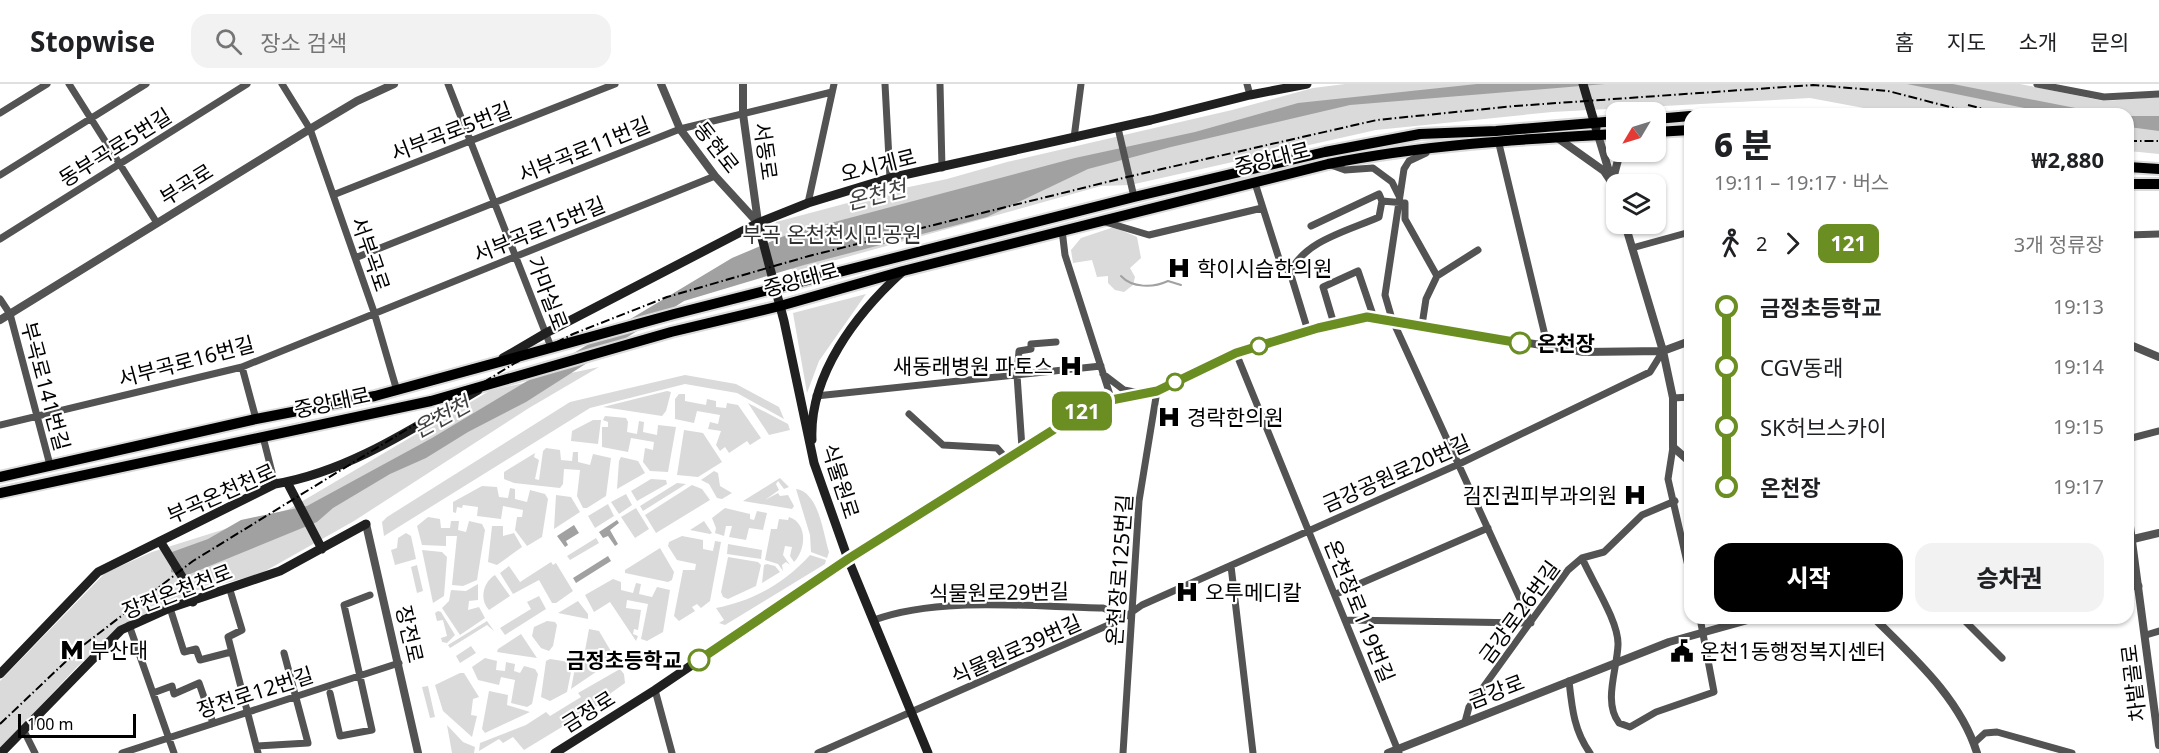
<!DOCTYPE html>
<html lang="ko">
<meta charset="utf-8">
<style>
:root{--surface:#fff;--page:#f2f2f2;--text:#202124;--muted:#757577;--line:#e0e0e0;--accent:#000}
body{margin:0;font-family:"Noto Sans","Noto Sans KR",sans-serif;background:var(--page);color:var(--text);height:100vh;display:flex;flex-direction:column;font-size:22px;white-space:nowrap}
*{box-sizing:border-box;margin:0}
p{font-size:20px;color:var(--muted)}
.icon{flex:none;width:33px;height:33px;fill:none;stroke:currentColor;stroke-width:2;stroke-linecap:round;stroke-linejoin:round}
.map{position:relative;flex:1;overflow:hidden}
.sheet{position:absolute;left:1684px;top:24px;width:450px;height:516px;display:flex;flex-direction:column;background:var(--surface);border-radius:18px;box-shadow:0 2px 4px #0004}
.sheet>*{flex:none}
.badge{padding:0 12px;border-radius:9px;font-size:21px;line-height:39px}
.needle{width:39px;rotate:232deg}
.controls{position:absolute;left:1606px;top:18px;display:grid;gap:12px}
.controls a{display:grid;place-items:center;width:60px;height:60px;border-radius:12px;background:var(--surface);box-shadow:0 2px 4px #0004;font-size:30px}
.scale{position:absolute;left:18px;bottom:15px;width:118px;box-sizing:border-box;padding-left:6px;border:3px solid #000;border-top:0;font-size:16px;line-height:21px;white-space:nowrap;color:#000;-webkit-text-stroke:4px #fff;paint-order:stroke}
.map>.badge{position:absolute;translate:-50% -50%;box-shadow:0 0 0 3px #fff}
.legs{display:flex;align-items:center;gap:9px;height:66px;padding:0 30px;font-size:20px}
.legs p{margin-inline-start:auto}
.summary{display:flex;align-items:center;justify-content:space-between;height:102px;padding:0 30px}
h1{font-size:33px;font-weight:800;line-height:45px}
.cta{display:flex;gap:12px;margin-top:auto;padding:12px 30px}
.cta a{flex:1;height:69px;border-radius:18px;background:var(--accent);color:#fff;font-size:24px;font-weight:800;line-height:69px;text-align:center}
.cta a+a{background:var(--page);color:var(--text)}
ul{padding:0 30px;list-style:none}
li{display:flex;align-items:center;gap:21px;height:60px;font-size:22px}
li i{display:grid;place-items:center;width:9px;height:100%;margin:0 8px;background:currentColor}
li i::after{content:'';width:15px;height:15px;margin:-8px;border:4px solid;border-radius:50%;background:var(--surface)}
li p{margin-inline-start:auto}
li:first-child i{background:linear-gradient(#0000 50%,currentColor 0)}
li:last-child i{background:linear-gradient(currentColor 50%,#0000 0)}
header{display:flex;align-items:center;gap:36px;box-sizing:border-box;height:84px;padding:0 30px;background:var(--surface);border-bottom:2px solid var(--line)}
header strong{font-size:28px}
nav{display:flex;gap:33px;margin-inline-start:auto;font-size:21px}
.search{width:420px;height:54px;background:var(--page);display:flex;align-items:center;gap:15px;box-sizing:border-box;padding:0 21px;border-radius:18px;color:var(--muted);font-size:22px}
.map>svg:first-child{display:block}
.green{fill:#dadada}
.water{fill:#a1a1a1}
.lines{fill:none;stroke-linecap:round;stroke-linejoin:round}
.stream{stroke:#a1a1a1;stroke-width:2}
.primary-casing{stroke:#dbdbdb;stroke-width:14}
.minor{stroke:#535353;stroke-width:7}
.tertiary{stroke:#535353;stroke-width:8}
.secondary{stroke:#202020;stroke-width:9}
.primary{stroke:#000;stroke-width:10}
.rail{stroke:#000;stroke-width:2;stroke-dasharray:9 3 1.5 3;stroke-linecap:butt}
.line-1-casing{stroke:#fff;stroke-width:14}
.line-1{stroke:#6b8e23;stroke-width:9}
.stop-1-dot{fill:#fff;stroke:#6b8e23;stroke-width:3}
.labels{text-anchor:middle;dominant-baseline:central;stroke-width:4.5;stroke-linejoin:round;paint-order:stroke}
.street-label{font-size:21px;fill:#000;stroke:#fff}
.park-label{font-size:21px;fill:#313131;stroke:#fff}
.poi-label{font-size:21px;fill:#000;stroke:#fff;text-anchor:start}
.stop-label{font-size:21px;font-weight:bold;fill:#000;stroke:#fff;text-anchor:start}
.water-label{font-size:22px;font-style:italic;fill:#424242;stroke:#fff}
</style>
<header>
<strong>Stopwise</strong>
<div class="search"><svg class="icon" aria-label="search" viewBox="0 0 24 24"><circle cx="10" cy="10" r="6"/><path d="M15 15l6 6"/></svg>장소 검색</div>
<nav><a>홈</a><a>지도</a><a>소개</a><a>문의</a></nav>
</header>
<div class="map">
<svg width="2159" height="669" viewBox="0 0 2159 669">
<rect width="100%" height="100%" fill="#fff"/>
<path class="green" d="M1345,0H2020L2104,17L2159,13V70L2129,67L2128,30H1896L1810,14L1552,28L1376,46L1130,101L1101,102L793,188L774,143L776,138L904,104L947,95L1007,78L1232,26L1313,4Z
M1114,143L1137,153L1141,174L1130,184L1135,193L1133,201L1124,208L1115,206L1108,199V192L1097,193L1092,176L1073,179L1071,166L1081,154Z
M866,210L819,277L807,309L793,229Z
M599,283L529,324L354,437L260,490L195,507L137,535L117,548L77,583L0,665V597L105,489L152,468L289,425L491,306Z
M685,291L736,300L779,323L784,335L737,309L685,300L590,324L384,452L382,438L387,433L570,318Z
M667,307L671,308L666,327L662,332L603,323Z
M679,310H685V317L706,321L707,315L716,317V323L726,324L727,319L738,321L761,354L750,361L747,357L729,369L725,363L720,367L716,361L721,347L708,345L710,338L718,340L720,331L697,327L694,339L675,335V315Z
M748,319L788,340L790,346L769,351Z
M605,332L626,334L628,338L627,348L637,350L639,337L644,338L643,348L657,351L658,341L676,343L668,388L650,387L643,378L645,364L653,366L654,358L631,354L628,368L602,363V343H608V338L603,336Z
M593,336H601L598,360L571,357L572,347Z
M684,346L703,349L722,378L698,393L677,391Z
M546,364L560,366L561,376L572,377L573,368H578V378L590,381L593,370L611,374L606,412L587,424H583L577,412L580,386L564,385L563,400L560,404L514,399L504,395V388L535,369L534,373L539,376L535,395L539,396L543,367Z
M621,373L638,377L645,389L617,405L619,377Z
M714,387L718,389L720,402L732,409L722,415L717,414L709,400L701,396Z
M780,394L789,403L784,405L778,397L776,400L779,406L765,416L778,409L780,412L788,411L794,422L792,425L743,417Z
M651,395L666,396L667,400L637,417L631,407Z
M677,399L686,400L643,427L640,422Z
M692,401L702,405L710,416L656,449L645,431Z
M482,402L497,403L499,413L508,414L510,404L515,405V415L527,418L530,406L545,410L548,415L542,453L527,462L515,446L517,433H522L523,426L503,422L501,435L477,432L478,423L463,421L462,424L457,423L456,429L453,428V418Z
M796,405C819,408 823,449 829,468L827,474L811,468L810,451Z
M626,410L632,421L619,430L611,418Z
M556,411L571,413L580,428L554,445Z
M608,420L614,432L595,444L588,432Z
M636,424L649,445L635,454L621,433Z
M725,424L750,430V435L754,436L757,427L767,429L763,446L749,444L746,456L729,453L732,442H726L724,452L715,449L716,444L712,434Z
M428,433L440,435L441,444H450L451,437H459L458,446L466,448L469,437L482,440L485,446L477,496L463,502L452,501L457,452H446V462L422,461L417,442Z
M789,433C808,439 806,466 794,478L790,472L792,463L785,462L783,471L790,481L786,478L782,481L783,487L778,480L765,476L771,445H777L779,435L788,436Z
M704,437L712,449L710,450L690,446Z
M492,442H503V452L514,449L522,463L497,481L488,478Z
M406,449L411,452L416,475L395,481L391,466L397,464L398,454Z
M682,452L703,456V465L713,467L715,457L721,458L710,517L701,524L697,520L692,523L695,527L679,537L674,532L683,486H695L696,480L677,476L668,462L669,458Z
M596,454L599,459L570,476L567,472Z
M728,460L762,466L761,475L727,470Z
M660,464L674,488L672,496L668,498L625,489V486Z
M422,466L442,468L447,473L444,512L433,519Z
M810,471L826,476L825,480L725,541L719,539L724,536L716,524C753,517 785,499 810,471Z
M728,473L758,478L761,481L756,502L728,515L723,513L721,508Z
M551,478L553,481L556,479L573,507L556,519H552L539,496L513,510L500,489L509,482L520,498Z
M767,480L775,482L780,488L762,499L764,481Z
M417,481L423,507L417,509L411,483Z
M495,491L510,512L489,526C479,516 483,498 495,491Z
M613,495L621,498V506L633,509L636,499L641,500L639,510L652,513L657,503L670,506L663,548L647,557L641,555L648,520L627,516L626,524L641,526L638,546L634,545L633,550L638,552L636,557L610,518L594,528L585,511Z
M478,500V516L469,517L468,526L479,523L485,534L460,551L442,524L449,517L451,506L466,507Z
M539,512L546,525L505,551L500,544L531,525L527,518Z
M578,517L588,530V535L558,529Z
M438,527L441,528L455,551L447,559L442,558L441,554L447,552L443,536L437,537L435,529Z
M487,537L494,547L487,541L450,564L448,561Z
M547,537L555,538L557,541L553,562L549,567L541,564L532,552L534,543Z
M589,545L599,547L612,569V577L571,605L577,573L584,572Z
M521,550L537,574L497,568L498,565Z
M471,562L476,569L460,579L456,572Z
M485,574L497,577L496,586L505,587L506,578L515,580L514,587L520,589L524,582L535,585L538,590L532,620L527,623L511,619L515,596L501,593L499,601L478,596L472,583Z
M550,575L569,578L572,583L567,608L550,617L541,613L546,577Z
M620,585L624,590L625,599L611,609L608,615L524,666L513,653L503,659L499,655L479,667L480,659L526,641L546,628L550,632L581,613L578,609Z
M460,589H464L479,613L473,615L471,631L477,632L472,653L443,627L435,601Z
M428,602L435,633L430,634L422,603Z
M489,607L508,611L507,621L530,628L485,649L482,645Z
M447,641L463,658L475,663L474,669H452Z"/>
<path class="water" d="M1477,0H1605L1350,21L1171,63L1088,85L987,133L804,181L684,217L526,318L468,348L426,374L390,390L333,424L317,438L185,492L171,488L172,468L208,455L241,436L307,422L432,354L732,174L789,150L1075,74L1195,48L1298,19Z
M1907,0H1953L2106,30H2053Z
M2129,32H2159V47L2129,43Z
M617,436L619,439L610,446L618,460L615,462L608,452L603,454L599,448Z
M574,441L579,449L566,457L568,461L565,463L557,452Z
M608,472L611,477L576,499L573,494Z"/>
<g class="lines">
<path class="stream" d="M1121,192C1132,204 1153,204 1168,197L1181,201"/>
<g class="primary-casing">
<path id="primary" d="M1656,35L1690,32
M1656,48L1690,46
M2128,83L2159,85
M2128,100H2159
M0,393L256,335L375,312L674,230L1134,113L1325,68L1420,50L1496,47L1617,37
M0,409L431,317L671,248L780,222L903,187L1328,80C1423,61 1521,55 1617,50"/>
</g>
<path class="minor" d="M69,0L157,139
M282,0L310,45L374,228L397,307
M448,0L551,263
M885,0L890,94
M940,0L942,84
M1247,0L1250,11
M2037,0L2104,13L2159,10
M0,29L47,0
M1118,44L1134,113
M1074,54L1081,0
M1499,60L1548,264
M1331,81L1345,86L1373,84L1392,98L1399,112
M0,91L146,0
M1255,99L1281,181L1290,188
M333,111L615,0
M808,119L834,0
M1102,137L1149,151L1262,124
M1311,142L1379,110L1382,117
M1062,146L1065,171L1111,314
M2128,151L2159,150
M0,155L247,0
M1632,164L1690,148
M355,174L680,45L832,8
M1437,192L1478,166
M0,215L10,230L50,381
M1334,240L1323,203L1358,187L1374,234
M1308,247L1290,188C1306,156 1348,147 1379,133L1382,117L1405,119V135L1437,192L1426,215L1422,241
M1236,269L1399,669
M242,283L256,335
M1103,290L1124,306L1140,309
M816,312L1101,282
M1673,314L1690,313
M909,330L943,361L997,364L1006,374
M0,341L242,283L715,92
M263,353L275,400
M2128,355L2159,347
M1673,363L1668,395L1690,491
M1022,364L1017,291L1019,267L1031,265V260L1056,258
M1582,474C1592,497 1619,538 1618,561C1617,586 1603,618 1619,639L1630,643L1656,628L1714,608L1700,534
M1231,482L1253,669
M2128,503L2139,502
M230,506L242,546L228,553L258,669
M1336,510L1488,444
M170,524L184,568L196,565L200,576L231,568
M1962,534L2002,574
M874,536C939,512 1033,523 1103,524L1125,533
M1346,536L1531,539L1392,235L1385,211L1404,85L1409,77L1426,69
M129,541L174,669
M2146,551L2159,547
M1569,597C1572,624 1574,647 1590,669
M655,606L672,669
M153,609L172,602L174,610L199,599L213,639
M330,609L340,652L372,646L344,521L370,511
M1465,638L1469,623L1568,486L1582,474L1604,468L1642,431L1675,417
M23,645L35,669
M1974,659L1985,649L1997,648L2072,669
M257,662L308,659L284,569
M122,669L399,579
M818,669L1122,535L1142,521L1459,380L1650,288L1663,267
M1123,669L1139,417L1157,307"/>
<path class="tertiary" d="M661,0L680,45L715,92L758,139
M743,0V30L758,138
M1598,51L1617,114
M1559,55L1604,87L1612,99
M1613,95L1618,76L1623,68
M1625,140L1663,267L1673,314V363L1690,378
M0,236L310,45L357,17L394,0
M2128,260L2159,273
M1157,307L1236,269L1318,244L1367,233L1584,268L1663,267L1690,257
M2128,427L2159,661
M366,440L418,669
M2129,456L2159,449
M1874,534C1913,573 1960,614 1977,669
M1388,669L1669,558L1755,534"/>
<path class="secondary" d="M1583,0L1596,44
M758,139L784,237L814,379L848,475L928,669
M503,274L546,249L758,139L808,119L890,94L1151,36L1250,11L1307,0
M812,356C809,291 856,230 902,188
M287,398L322,465
M160,457L189,504L193,518
M0,590L98,488L275,400C348,388 415,343 478,306
M1,669L121,546L170,524L280,487L366,440
M555,669L655,606L848,475L1096,319L1157,307"/>
<use href="#primary" class="primary"/>
<path class="rail" d="M1968,21L2003,30
M2128,57H2159
M0,640L81,563L193,477L515,279L573,250L667,213L809,172L1127,93L1377,36L1515,22L1813,1L1888,7L1977,30"/>
</g>
<g class="lines">
<g class="line-1-casing">
<path id="line-1" d="M699,576L848,475L1096,319L1157,307L1236,269L1318,244L1367,233L1520,259"/>
</g>
<use href="#line-1" class="line-1"/>
</g>
<defs>
<g id="hospital-bare" transform="scale(1.8)"><path d="M-5-5h3v3.5h4V-5h3V5h-3V1.5h-4V5h-3Z" fill="#000" stroke="#fff" stroke-width="2.5" paint-order="stroke"/></g>
<g id="metro-bare" transform="scale(1.8)"><path d="M-5.5 5V-5H-3L0 0L3-5H5.5V5H3V-.5L0 4L-3-.5V5Z" fill="#000" stroke="#fff" stroke-width="2.5" paint-order="stroke"/></g>
<g id="civic-bare" transform="scale(1.8)"><path d="M-.6-6.5H3V-4.5H.6V-3L4-1V1h2V6H-6V1h2V-1L-.6-3ZM-1.2 2.5V6h2.4V2.5Z" fill="#000" stroke="#fff" stroke-width="2.5" paint-order="stroke"/></g>
</defs>
<g fill-rule="evenodd">
<use href="#hospital-bare" x="1179" y="184"/>
<use href="#hospital-bare" x="1071" y="282"/>
<use href="#hospital-bare" x="1169" y="333"/>
<use href="#hospital-bare" x="1635" y="411"/>
<use href="#hospital-bare" x="1187" y="508"/>
<use href="#metro-bare" x="72" y="566"/>
<use href="#civic-bare" x="1682" y="567"/>
</g>
<g class="stop-1-dot">
<circle cx="1520" cy="259" r="10"/>
<circle cx="1259" cy="262" r="8"/>
<circle cx="1175" cy="298" r="8"/>
<circle cx="699" cy="576" r="10"/>
</g>
<g class="labels">
<g class="street-label">
<text transform="translate(451 47) rotate(-21)">서부곡로5번길</text>
<text transform="translate(115 63) rotate(-32)">동부곡로5번길</text>
<text transform="translate(717 63) rotate(52)">동현로</text>
<text transform="translate(584 65) rotate(-22)">서부곡로11번길</text>
<text transform="translate(766 67) rotate(82)">서동로</text>
<text transform="translate(1272 74) rotate(-14)">중앙대로</text>
<text transform="translate(878 81) rotate(-14)">오시게로</text>
<text transform="translate(186 100) rotate(-32)">부곡로</text>
<text transform="translate(539 145) rotate(-22)">서부곡로15번길</text>
<text transform="translate(371 170) rotate(71)">서부곡로</text>
<text transform="translate(801 195) rotate(-15)">중앙대로</text>
<text transform="translate(548 209) rotate(69)">가마실로</text>
<text transform="translate(186 277) rotate(-15)">서부곡로16번길</text>
<text transform="translate(46 302) rotate(75)">부곡로141번길</text>
<text transform="translate(332 318) rotate(-12)">중앙대로</text>
<text transform="translate(1396 389) rotate(-24)">금강공원로20번길</text>
<text transform="translate(841 397) rotate(72)">식물원로</text>
<text transform="translate(221 409) rotate(-24)">부곡온천천로</text>
<text transform="translate(1119 486) rotate(-86)">온천장로125번길</text>
<text transform="translate(177 507) rotate(-21)">장전온천천로</text>
<text transform="translate(999 508) rotate(-1)">식물원로29번길</text>
<text transform="translate(1360 527) rotate(68)">온천장로119번길</text>
<text transform="translate(1519 528) rotate(-54)">금강로26번길</text>
<text transform="translate(410 550) rotate(77)">장전로</text>
<text transform="translate(1016 565) rotate(-24)">식물원로39번길</text>
<text transform="translate(2133 599) rotate(-97)">차밭골로</text>
<text transform="translate(1496 607) rotate(-21)">금강로</text>
<text transform="translate(255 608) rotate(-18)">장전로12번길</text>
<text transform="translate(588 627) rotate(-32)">금정로</text>
</g>
<g class="park-label">
<text x="832" y="150">부곡 온천천시민공원</text>
</g>
<g class="poi-label">
<text x="1197" y="184">학이시습한의원</text>
<text x="1053" y="282" text-anchor="end">새동래병원 파토스</text>
<text x="1187" y="333">경락한의원</text>
<text x="1617" y="411" text-anchor="end">김진권피부과의원</text>
<text x="1205" y="508">오투메디칼</text>
<text x="90" y="566">부산대</text>
<text x="1700" y="567">온천1동행정복지센터</text>
</g>
<g class="stop-label">
<text x="1537" y="259">온천장</text>
<text x="682" y="576" text-anchor="end">금정초등학교</text>
</g>
<g class="water-label">
<text transform="translate(876 110) rotate(-14)">온천천</text>
<text transform="translate(441 332) rotate(-29)">온천천</text>
</g>
</g>
</svg>
<div class="controls">
<a><svg class="needle" viewBox="-14 -14 28 28"><path d="M0-13l5 13h-10z" fill="#e53935"/><path d="M0 13l5-13h-10z" fill="#757577"/></svg></a>
<a><svg class="icon" aria-label="layers" viewBox="0 0 24 24"><path d="M12 4l9 5-9 5-9-5zM3 14l9 5 9-5"/></svg></a>
</div>
<div class="scale">100 m</div>
<b class="badge" style="left:1082px;top:327px;background:#6b8e23;color:#fff">121</b>
<section class="sheet">
<div class="summary"><div><h1>6 분</h1><p>19:11 – 19:17 · 버스</p></div><b>₩2,880</b></div>
<div class="legs"><svg class="icon" aria-label="walk" viewBox="0 0 24 24"><circle cx="13" cy="4" r="2"/><path d="M13 8l-2 6 4 7M11 14l-3 7M7 12l3-4h3l4 4"/></svg>2<svg class="icon" aria-label="forward" viewBox="0 0 24 24"><path d="M9 5l7 7-7 7"/></svg><b class="badge" style="background:#6b8e23;color:#fff">121</b><p>3개 정류장</p></div>
<ul>
<li><i style="color:#6b8e23"></i><b>금정초등학교</b><p>19:13</p></li>
<li><i style="color:#6b8e23"></i><span>CGV동래</span><p>19:14</p></li>
<li><i style="color:#6b8e23"></i><span>SK허브스카이</span><p>19:15</p></li>
<li><i style="color:#6b8e23"></i><b>온천장</b><p>19:17</p></li>
</ul>
<div class="cta"><a>시작</a><a>승차권</a></div>
</section>
</div>
